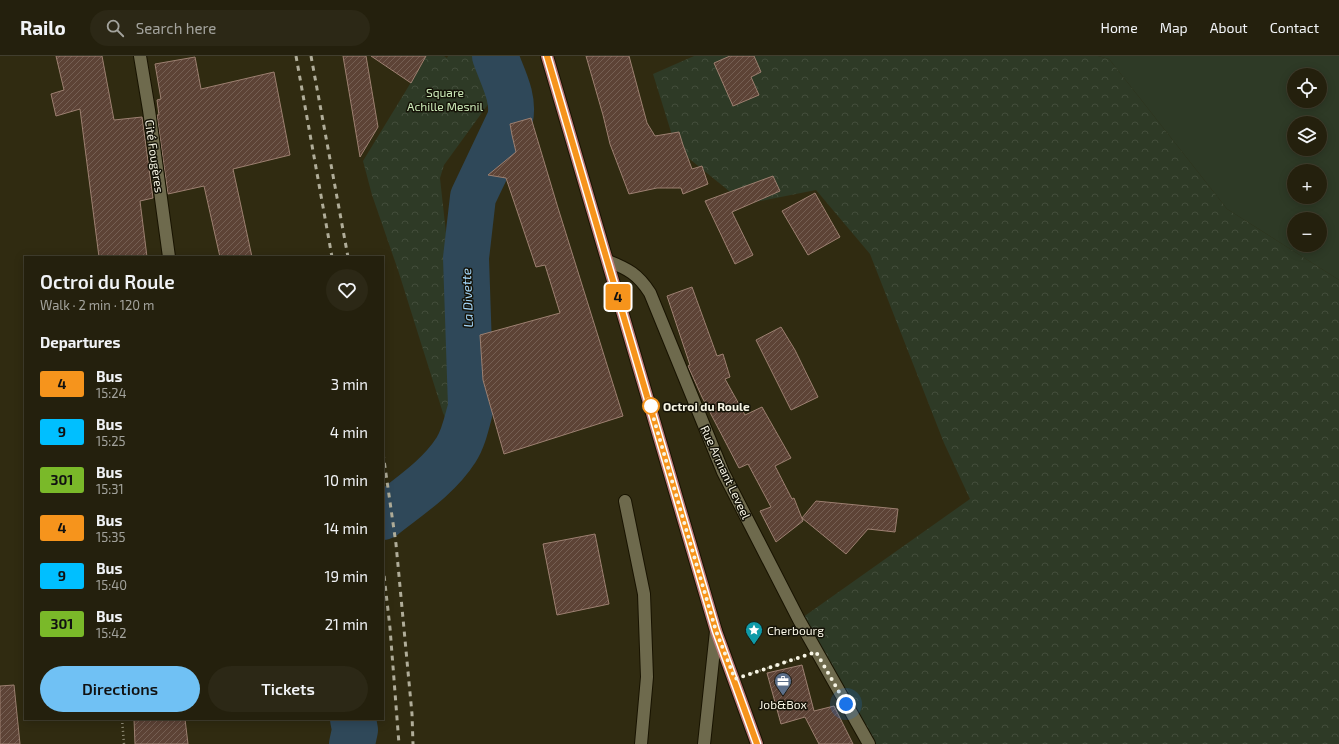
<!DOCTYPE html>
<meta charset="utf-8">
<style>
:root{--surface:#24200d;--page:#2c2816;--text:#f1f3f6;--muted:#a3a39d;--line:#413e2e;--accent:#70c1f4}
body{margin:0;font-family:"Exo 2",sans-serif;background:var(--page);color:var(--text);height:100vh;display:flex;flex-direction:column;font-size:15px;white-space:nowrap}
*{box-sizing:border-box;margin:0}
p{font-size:13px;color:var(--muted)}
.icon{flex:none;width:22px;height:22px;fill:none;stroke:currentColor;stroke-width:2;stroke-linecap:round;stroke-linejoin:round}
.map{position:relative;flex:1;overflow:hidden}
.side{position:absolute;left:24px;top:200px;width:360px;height:464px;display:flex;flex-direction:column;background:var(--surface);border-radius:0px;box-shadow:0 2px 10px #0003,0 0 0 1px var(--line)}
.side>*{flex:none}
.badge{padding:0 8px;border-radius:3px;font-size:14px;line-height:26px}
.controls{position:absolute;left:1287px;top:12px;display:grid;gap:8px}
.controls a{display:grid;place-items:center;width:40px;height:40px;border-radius:50%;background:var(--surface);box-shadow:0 2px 10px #0003,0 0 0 1px var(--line);font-size:20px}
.you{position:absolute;width:20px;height:20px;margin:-10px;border:3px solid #fff;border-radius:50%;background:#1a73e8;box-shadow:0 0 0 6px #1a73e833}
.map>.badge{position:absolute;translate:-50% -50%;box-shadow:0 0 0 2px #fff}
h2{padding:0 16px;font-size:15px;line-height:36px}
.round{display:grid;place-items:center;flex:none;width:42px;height:42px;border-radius:21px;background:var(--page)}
.overview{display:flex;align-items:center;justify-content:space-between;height:68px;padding:0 16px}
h1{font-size:19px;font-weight:600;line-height:30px}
.button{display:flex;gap:8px;margin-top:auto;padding:8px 16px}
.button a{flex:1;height:46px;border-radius:24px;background:var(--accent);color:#111;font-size:16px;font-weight:600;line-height:46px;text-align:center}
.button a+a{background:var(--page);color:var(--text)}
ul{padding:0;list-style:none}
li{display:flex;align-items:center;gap:12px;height:48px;padding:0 16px}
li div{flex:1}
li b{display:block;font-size:15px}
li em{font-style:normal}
li .badge{min-width:44px;font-weight:700;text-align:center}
header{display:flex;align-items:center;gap:24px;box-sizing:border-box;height:56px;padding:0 20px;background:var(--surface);border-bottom:1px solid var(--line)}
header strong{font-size:19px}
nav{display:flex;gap:22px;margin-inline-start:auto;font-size:14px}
.search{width:280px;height:36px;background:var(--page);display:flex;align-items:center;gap:10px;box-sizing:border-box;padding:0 14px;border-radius:22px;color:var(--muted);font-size:15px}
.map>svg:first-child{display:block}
.grass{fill:#2e3a26;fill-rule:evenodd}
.forest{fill:url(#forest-crowns)}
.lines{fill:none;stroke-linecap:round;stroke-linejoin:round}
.river{stroke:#2f4859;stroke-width:46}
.building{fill:url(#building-hatch);stroke:#9d8071}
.service-casing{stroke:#181300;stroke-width:14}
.minor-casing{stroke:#181300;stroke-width:14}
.secondary-casing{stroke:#181300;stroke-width:14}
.primary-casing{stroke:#181300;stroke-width:14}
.path{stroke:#938f7a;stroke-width:2.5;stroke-dasharray:1 3;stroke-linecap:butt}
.service{stroke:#6e6a4d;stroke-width:12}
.minor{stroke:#6e6a4d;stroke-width:12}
.secondary{stroke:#6e6a4d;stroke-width:12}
.primary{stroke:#bd7a78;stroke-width:12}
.rail{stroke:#b0ad99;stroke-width:3;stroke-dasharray:5 5;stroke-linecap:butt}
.line-casing{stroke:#fff;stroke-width:9}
.line{stroke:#f6941c;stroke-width:6}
.walk{stroke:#f7f5e5;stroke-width:4;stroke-dasharray:0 7.2}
.stop-dot{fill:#fff;stroke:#f6941c;stroke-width:2}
.labels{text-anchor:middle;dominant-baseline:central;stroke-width:3;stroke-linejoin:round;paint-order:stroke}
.park-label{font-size:12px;fill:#cbe8b7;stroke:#151308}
.street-label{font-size:12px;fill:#f7f5e5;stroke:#151308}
.stop-label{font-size:12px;font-weight:bold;fill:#f7f5e5;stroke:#151308;text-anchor:start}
.poi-label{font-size:12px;fill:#f7f5e5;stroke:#151308;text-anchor:start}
.water-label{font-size:13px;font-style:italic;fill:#a4d7fb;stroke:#151308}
</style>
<header>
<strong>Railo</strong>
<div class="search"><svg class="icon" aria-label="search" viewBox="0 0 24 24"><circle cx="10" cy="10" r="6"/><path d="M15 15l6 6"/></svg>Search here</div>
<nav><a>Home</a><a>Map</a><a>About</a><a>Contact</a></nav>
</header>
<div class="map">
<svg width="1339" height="688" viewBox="0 0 1339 688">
<defs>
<pattern id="forest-crowns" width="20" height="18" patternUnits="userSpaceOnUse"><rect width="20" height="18" fill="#2e3a26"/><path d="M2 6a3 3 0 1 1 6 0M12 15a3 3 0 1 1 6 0" fill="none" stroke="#434d3b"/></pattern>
<pattern id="building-hatch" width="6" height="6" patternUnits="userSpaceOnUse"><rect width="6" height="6" fill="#5d4336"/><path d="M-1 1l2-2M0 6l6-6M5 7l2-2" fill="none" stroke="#755f53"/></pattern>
</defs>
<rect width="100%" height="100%" fill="#302b11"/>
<path class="grass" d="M1098,0H1339V224L1227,153L1109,3ZM1294,19H1320V45H1294ZM1294,67H1320V93H1294ZM1294,115H1320V141H1294ZM1294,163H1320V189H1294Z"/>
<path class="forest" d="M417,0H444L447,2L448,0H479C486,16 490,30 489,47L444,109L440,122L464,343L458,370L453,377L443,357L398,214L372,139L363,105L424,5Z
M694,0H1098L1109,3L1227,153L1339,224V688H869L799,564L970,443L944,387L870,198L816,134L745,148L676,92L653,18Z"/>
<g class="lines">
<path class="river" d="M383,461C408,441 438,422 456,394C464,382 467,365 471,351L466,202L473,141L510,63C515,42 502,20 495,0
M352,688L355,674L353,663"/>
</g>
<path class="building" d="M56,0H102L114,64L142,61L153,142L140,145L147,201H99L80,53L56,60L51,38L64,34Z
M343,0H366L378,71L360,101Z
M371,0H426L411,27Z
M586,0H629L647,67L655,80L679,76L683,89L692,113L702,110L708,128L683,138L681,132H657L629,138L610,88L603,59Z
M730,0H754L761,16L751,21L759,39L733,50L714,7Z
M195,1L201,33L274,16L290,99L233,113L252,201H220L204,130L168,138L157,59H159L157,44L161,43L155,8Z
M531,62L558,152L623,360L504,398L483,324L480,279L560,257L545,209L536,211L506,122L488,119L516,96L512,79L510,68Z
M773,120L780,135L732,156L753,199L735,208L705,145Z
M815,137L840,181L808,199L782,155Z
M692,231L717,300L723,298L730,321L725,323L745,359L762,351L791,402L775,410L792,443L794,442L803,465L776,486L760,455L771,451L748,408L739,412L702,341L688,310L690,309L667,240Z
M781,271L795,294L818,341L791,354L756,284Z
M816,445L898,453L895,476L868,473L846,498L802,462Z
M595,478L609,548L557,559L543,488Z
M802,609L814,655L834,650L853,688H819L805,661L781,668L767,617Z
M14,629L20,688H0V630Z
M134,663H185L188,688H135Z"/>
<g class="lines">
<g class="service-casing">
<path id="service" d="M625,445L644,538L647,621L641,688"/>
</g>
<g class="minor-casing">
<path id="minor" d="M140,0L149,54L169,201
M608,205C628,213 638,218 650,237L723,416L799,564L869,688"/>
</g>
<g class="secondary-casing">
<path id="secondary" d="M704,688L716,575"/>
</g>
<g class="primary-casing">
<path id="primary" d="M547,0L716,575L757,688"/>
</g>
<path class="path" d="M752,617L799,602
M122,663L124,688"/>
<use href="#service" class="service"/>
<use href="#minor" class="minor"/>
<use href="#secondary" class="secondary"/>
<use href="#primary" class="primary"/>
<path class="rail" d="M296,0L332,201
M311,0L348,201
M383,397L396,488L412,658L413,688
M383,510L390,572L399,688"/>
</g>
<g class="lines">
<g class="line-casing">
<path id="line" d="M547,0L716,575L757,688"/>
</g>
<use href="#line" class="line"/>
<path class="walk" d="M651,350L648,343L716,575L735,623L816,596L846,648"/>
</g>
<defs>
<g id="sight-pin" transform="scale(0.9)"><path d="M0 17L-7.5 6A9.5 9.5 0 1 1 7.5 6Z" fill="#0f9aa8" stroke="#151308"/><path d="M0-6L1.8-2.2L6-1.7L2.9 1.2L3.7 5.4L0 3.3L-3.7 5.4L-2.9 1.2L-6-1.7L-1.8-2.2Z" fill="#fff"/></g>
<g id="office-pin" transform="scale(0.9)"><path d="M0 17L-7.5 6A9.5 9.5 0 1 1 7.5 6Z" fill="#5c6f8a" stroke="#151308"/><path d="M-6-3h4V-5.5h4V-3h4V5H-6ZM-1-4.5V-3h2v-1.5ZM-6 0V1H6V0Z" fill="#fff"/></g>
</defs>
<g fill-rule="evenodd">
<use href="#sight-pin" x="754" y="574"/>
<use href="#office-pin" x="783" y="625"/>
</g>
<circle class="stop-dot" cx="651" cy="350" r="8"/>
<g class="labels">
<g class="park-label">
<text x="445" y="36">Square<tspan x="445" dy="14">Achille Mesnil</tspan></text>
</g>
<g class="street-label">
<text transform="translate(155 100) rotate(82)">Cité Fougères</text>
<text transform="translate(726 416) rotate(65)">Rue Armant Leveel</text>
</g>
<g class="stop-label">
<text x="663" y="350">Octroi du Roule</text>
</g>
<g class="poi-label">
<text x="767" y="574">Cherbourg</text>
<text x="783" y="648" text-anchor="middle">Job&amp;Box</text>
</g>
<g class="water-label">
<text transform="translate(467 242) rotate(-92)">La Divette</text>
</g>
</g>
</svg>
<div class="controls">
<a><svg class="icon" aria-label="locate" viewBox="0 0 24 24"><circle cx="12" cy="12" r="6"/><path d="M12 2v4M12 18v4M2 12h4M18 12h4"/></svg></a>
<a><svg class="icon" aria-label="layers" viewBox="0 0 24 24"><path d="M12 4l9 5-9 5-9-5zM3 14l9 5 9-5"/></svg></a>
<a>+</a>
<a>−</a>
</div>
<div class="you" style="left:846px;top:648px"></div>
<b class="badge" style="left:618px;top:241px;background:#f6941c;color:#111">4</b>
<section class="side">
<div class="overview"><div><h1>Octroi du Roule</h1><p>Walk · 2 min · 120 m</p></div><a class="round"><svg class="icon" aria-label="heart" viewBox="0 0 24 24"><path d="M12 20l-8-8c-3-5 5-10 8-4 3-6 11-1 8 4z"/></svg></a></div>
<h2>Departures</h2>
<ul>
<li><span class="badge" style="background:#f6941c;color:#111">4</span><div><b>Bus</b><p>15:24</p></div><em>3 min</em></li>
<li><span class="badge" style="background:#00bfff;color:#111">9</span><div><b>Bus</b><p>15:25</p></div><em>4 min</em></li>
<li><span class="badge" style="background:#7ab929;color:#111">301</span><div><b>Bus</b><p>15:31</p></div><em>10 min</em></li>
<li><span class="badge" style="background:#f6941c;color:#111">4</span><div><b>Bus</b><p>15:35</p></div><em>14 min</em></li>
<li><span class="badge" style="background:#00bfff;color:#111">9</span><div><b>Bus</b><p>15:40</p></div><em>19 min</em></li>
<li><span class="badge" style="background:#7ab929;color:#111">301</span><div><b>Bus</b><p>15:42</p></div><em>21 min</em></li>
</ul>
<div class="button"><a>Directions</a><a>Tickets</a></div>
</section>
</div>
